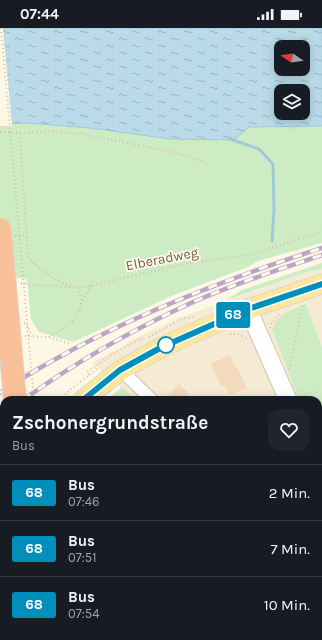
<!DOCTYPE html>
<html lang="de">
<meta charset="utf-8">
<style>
:root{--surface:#171b24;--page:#20242c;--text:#f1f3f6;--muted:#9ea1a6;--line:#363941}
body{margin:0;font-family:Karla,sans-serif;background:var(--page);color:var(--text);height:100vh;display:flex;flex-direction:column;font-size:15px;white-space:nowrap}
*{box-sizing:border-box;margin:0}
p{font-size:13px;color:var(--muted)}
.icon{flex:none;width:22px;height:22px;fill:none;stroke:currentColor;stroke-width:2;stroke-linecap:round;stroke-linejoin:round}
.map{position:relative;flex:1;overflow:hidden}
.panel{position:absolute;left:0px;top:368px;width:322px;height:244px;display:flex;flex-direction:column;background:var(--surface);border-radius:12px 12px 0 0;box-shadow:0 2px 10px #0003}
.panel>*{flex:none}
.badge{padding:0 8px;border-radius:3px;font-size:14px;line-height:26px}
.needle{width:26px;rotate:283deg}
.controls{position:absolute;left:274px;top:12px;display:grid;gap:8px}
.controls a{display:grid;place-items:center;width:36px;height:36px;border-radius:8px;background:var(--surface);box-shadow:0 2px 10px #0003;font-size:20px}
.map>.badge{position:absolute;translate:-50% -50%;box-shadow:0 0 0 2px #fff}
.round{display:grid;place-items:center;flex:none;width:42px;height:42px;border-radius:12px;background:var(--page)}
.overview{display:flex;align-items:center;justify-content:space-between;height:68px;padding:0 12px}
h1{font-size:19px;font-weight:700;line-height:30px}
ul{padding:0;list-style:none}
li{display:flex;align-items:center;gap:12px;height:56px;padding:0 12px;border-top:1px solid var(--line)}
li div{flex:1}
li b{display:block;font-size:15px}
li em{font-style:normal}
li .badge{min-width:44px;font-weight:700;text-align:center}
.status{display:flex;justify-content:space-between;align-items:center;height:28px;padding:0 20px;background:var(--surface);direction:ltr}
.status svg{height:11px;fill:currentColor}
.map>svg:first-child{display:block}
.residential{fill:#f5ead3}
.grass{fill:#ceecc3}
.water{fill:url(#water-ripples);stroke:#9ec9da;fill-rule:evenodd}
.pier{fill:#fdf7e5}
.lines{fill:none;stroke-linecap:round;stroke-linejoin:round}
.stream{stroke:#9ec9da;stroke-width:3}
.building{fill:#f4dabc}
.street-casing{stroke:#cfc0ab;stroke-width:14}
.secondary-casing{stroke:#d3c1a8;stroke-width:19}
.primary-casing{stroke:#dcd6d0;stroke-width:21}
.highway-casing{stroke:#dcd6d0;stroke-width:24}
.path{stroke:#d9bd9e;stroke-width:2;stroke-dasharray:1 3;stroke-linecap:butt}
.street{stroke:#fff;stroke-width:12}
.secondary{stroke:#fff;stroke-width:17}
.primary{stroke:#fee79b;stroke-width:19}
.highway{stroke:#fac09a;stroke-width:22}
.rail-casing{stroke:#bca3c8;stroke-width:4.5}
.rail{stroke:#fffaec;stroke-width:3;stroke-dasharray:9;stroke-linecap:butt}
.highway-bridge-casing{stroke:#dcd6d0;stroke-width:24;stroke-linecap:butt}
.path-bridge{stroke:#d9bd9e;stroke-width:2;stroke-dasharray:1 3;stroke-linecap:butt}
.highway-bridge{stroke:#fac09a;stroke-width:22}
.line-casing{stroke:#fff;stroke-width:9}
.line{stroke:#008fba;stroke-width:6}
.stop-dot{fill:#fff;stroke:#008fba;stroke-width:2}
.labels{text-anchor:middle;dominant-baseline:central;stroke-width:3.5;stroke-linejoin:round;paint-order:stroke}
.street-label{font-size:14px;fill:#776049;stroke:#fffaec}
</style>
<div class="status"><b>07:44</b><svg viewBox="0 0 49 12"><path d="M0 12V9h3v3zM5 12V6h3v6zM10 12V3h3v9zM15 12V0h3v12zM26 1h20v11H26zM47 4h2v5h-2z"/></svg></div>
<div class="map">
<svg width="322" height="612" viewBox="0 0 322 612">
<defs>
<pattern id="water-ripples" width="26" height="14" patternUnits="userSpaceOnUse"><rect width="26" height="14" fill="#b9dae8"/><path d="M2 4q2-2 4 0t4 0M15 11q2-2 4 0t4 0" fill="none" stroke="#9bb4be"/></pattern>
</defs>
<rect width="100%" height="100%" fill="#fdf7e5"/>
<path class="residential" d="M322,241V319L306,276L272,302L299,372H136L92,335L142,307L174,292L304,245Z
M322,383V612H109L108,608H318V385Z"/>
<path class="grass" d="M27,95L90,100L170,111L234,112L249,99L322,98V215L258,233L248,239L176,266L73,314L39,304L31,291L27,251L0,246V96Z
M322,235V241L304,245L224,273L242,262Z
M306,276L322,319V383L318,385V372H299L272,302C276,286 292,282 306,276Z
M122,359L136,372H107Z
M65,608H108L109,612H65Z"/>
<path class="water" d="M0,0H322V98L249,99L234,112L170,111L90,100L27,95L0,96ZM281,19H303V41H281ZM281,63H303V85H281Z"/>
<path class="pier" d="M0,0H3L12,98H0Z"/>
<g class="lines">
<path class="stream" d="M230,111L259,121L273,136L274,182L272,213"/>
</g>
<path class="building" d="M230,327L236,340L237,339L247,360L230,367L225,357L222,359L211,336Z
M179,356L195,372H172L167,368Z"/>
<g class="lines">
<g class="street-casing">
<path id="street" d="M121,342L152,372
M274,608L275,612"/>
</g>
<g class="secondary-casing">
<path id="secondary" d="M248,281L288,372
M318,438L322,445
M318,602L322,590"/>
</g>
<g class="primary-casing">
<path id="primary" d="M83,372L121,342L162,319L248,281L322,256
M0,446L4,443"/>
</g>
<g class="highway-casing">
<path id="highway" d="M0,480L4,527
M11,608V612
M35,608V612"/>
</g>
<path class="path" d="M0,104L20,105L50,103L82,106L173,124L207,135
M20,105L28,230C43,244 54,253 74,259
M15,208L26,207
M21,255L33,257L79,260L194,234L250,227L322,204
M81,276L92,257
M24,295H26L32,308
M270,300L272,294L280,286
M230,306H238L246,310
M25,308L49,309L70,316
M49,309C62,301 80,293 81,276C81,271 80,265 79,260
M149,309L184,290L193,289
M289,341L303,277
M89,347L87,344L108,329L141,310L143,314
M59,372L71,361L97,341
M0,425L4,422"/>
<use href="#street" class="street"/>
<use href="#secondary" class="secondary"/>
<use href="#primary" class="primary"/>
<use href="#highway" class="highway"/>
<g class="rail-casing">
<path id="rail" d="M0,365C22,349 47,336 70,323C150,280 235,248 322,220
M23,372C76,334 132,302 191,275C233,256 278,242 322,227
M0,388L4,386"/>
</g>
<use href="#rail" class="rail"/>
<g class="highway-bridge-casing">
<path id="highway-bridge" d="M0,201L15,372"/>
</g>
<path class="path-bridge" d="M1,0L34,372"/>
<use href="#highway-bridge" class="highway-bridge"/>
</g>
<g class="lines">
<g class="line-casing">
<path id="line" d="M83,372L120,342L162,319L248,281L322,256"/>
</g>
<use href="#line" class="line"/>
</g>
<circle class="stop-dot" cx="166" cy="317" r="8"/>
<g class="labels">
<g class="street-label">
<text transform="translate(162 231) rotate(-11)">Elberadweg</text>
</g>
</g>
</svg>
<div class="controls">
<a><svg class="needle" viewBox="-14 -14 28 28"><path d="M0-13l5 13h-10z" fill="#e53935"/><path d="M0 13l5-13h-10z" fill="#9ea1a6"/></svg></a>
<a><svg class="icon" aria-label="layers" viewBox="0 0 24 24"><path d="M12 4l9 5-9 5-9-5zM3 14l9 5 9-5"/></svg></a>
</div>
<b class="badge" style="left:233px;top:287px;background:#008fba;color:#fff">68</b>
<section class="panel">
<div class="overview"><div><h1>Zschonergrundstraße</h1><p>Bus</p></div><a class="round"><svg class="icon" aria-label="heart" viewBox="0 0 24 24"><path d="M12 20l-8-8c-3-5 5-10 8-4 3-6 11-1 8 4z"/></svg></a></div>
<ul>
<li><span class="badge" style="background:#008fba;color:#fff">68</span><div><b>Bus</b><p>07:46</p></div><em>2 Min.</em></li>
<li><span class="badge" style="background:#008fba;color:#fff">68</span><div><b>Bus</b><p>07:51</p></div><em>7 Min.</em></li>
<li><span class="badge" style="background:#008fba;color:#fff">68</span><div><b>Bus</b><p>07:54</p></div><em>10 Min.</em></li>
</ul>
</section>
</div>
